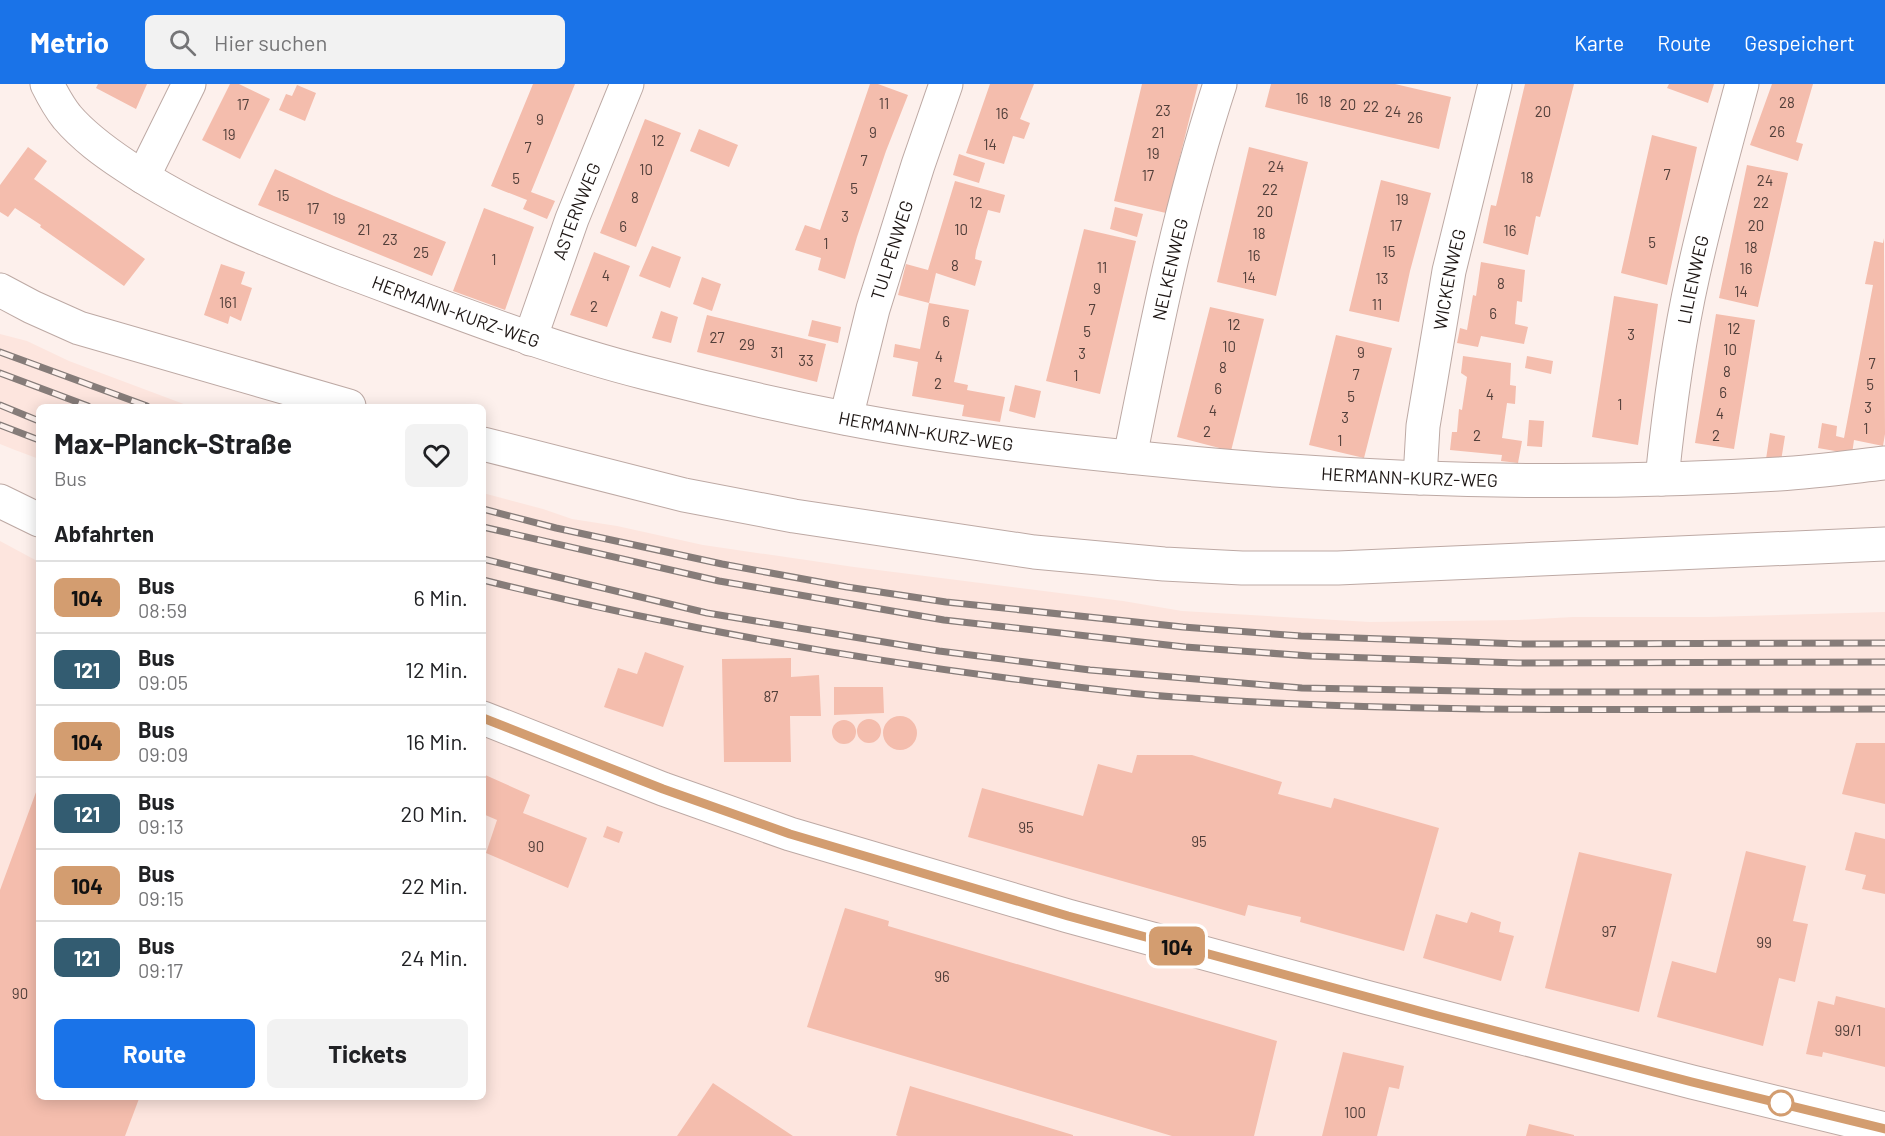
<!DOCTYPE html>
<html lang="de">
<meta charset="utf-8">
<style>
:root{--surface:#fff;--page:#f2f2f2;--text:#202124;--muted:#757577;--line:#e0e0e0;--accent:#1a73e8}
body{margin:0;font-family:Barlow,sans-serif;background:var(--page);color:var(--text);height:100vh;display:flex;flex-direction:column;font-size:22px;white-space:nowrap}
*{box-sizing:border-box;margin:0}
p{font-size:20px;color:var(--muted)}
.icon{flex:none;width:33px;height:33px;fill:none;stroke:currentColor;stroke-width:2;stroke-linecap:round;stroke-linejoin:round}
.map{position:relative;flex:1;overflow:hidden}
.details{position:absolute;left:36px;top:320px;width:450px;height:696px;display:flex;flex-direction:column;background:var(--surface);border-radius:9px;box-shadow:0 3px 15px #0003}
.details>*{flex:none}
.badge{padding:0 12px;border-radius:9px;font-size:21px;line-height:39px}
.map>.badge{position:absolute;translate:-50% -50%;box-shadow:0 0 0 3px #fff}
h2{padding:0 18px;font-size:22px;line-height:54px}
.round{display:grid;place-items:center;flex:none;width:63px;height:63px;border-radius:9px;background:var(--page)}
.head{display:flex;align-items:center;justify-content:space-between;height:102px;padding:0 18px}
h1{font-size:28px;font-weight:700;line-height:45px}
.action{display:flex;gap:12px;margin-top:auto;padding:12px 18px}
.action a{flex:1;height:69px;border-radius:9px;background:var(--accent);color:#fff;font-size:24px;font-weight:700;line-height:69px;text-align:center}
.action a+a{background:var(--page);color:var(--text)}
ul{padding:0;list-style:none}
li{display:flex;align-items:center;gap:18px;height:72px;padding:0 18px;border-top:2px solid var(--line)}
li div{flex:1}
li b{display:block;font-size:22px}
li em{font-style:normal}
li .badge{min-width:66px;font-weight:700;text-align:center}
header{display:flex;align-items:center;gap:36px;box-sizing:border-box;height:84px;padding:0 30px;background:var(--accent);color:#fff}
header strong{font-size:28px}
nav{display:flex;gap:33px;margin-inline-start:auto;font-size:21px}
.search{width:420px;height:54px;background:var(--page);display:flex;align-items:center;gap:15px;box-sizing:border-box;padding:0 21px;border-radius:9px;color:var(--muted);font-size:22px}
.map>svg:first-child{display:block}
.built{fill:#fde5de}
.building{fill:#f4bdad}
.lines{fill:none;stroke-linecap:round;stroke-linejoin:round}
.minor-casing{stroke:#bda9a4;stroke-width:35}
.tertiary-casing{stroke:#bda9a4;stroke-width:35}
.secondary-casing{stroke:#bda9a4;stroke-width:35}
.minor{stroke:#fff;stroke-width:33}
.tertiary{stroke:#fff;stroke-width:33}
.secondary{stroke:#fff;stroke-width:33}
.rail-casing{stroke:#867c79;stroke-width:7}
.rail{stroke:#fdf0ec;stroke-width:4.5;stroke-dasharray:14;stroke-linecap:butt}
.line-casing{stroke:#fff;stroke-width:14}
.line{stroke:#d39d70;stroke-width:9}
.stop-dot{fill:#fff;stroke:#d39d70;stroke-width:3}
.labels{text-anchor:middle;dominant-baseline:central;stroke-width:6;stroke-linejoin:round;paint-order:stroke}
.number-label{font-size:15px;fill:#523f3a}
.street-label{font-size:18px;fill:#1c1513;stroke:#fdf0ec}
</style>
<header>
<strong>Metrio</strong>
<div class="search"><svg class="icon" aria-label="search" viewBox="0 0 24 24"><circle cx="10" cy="10" r="6"/><path d="M15 15l6 6"/></svg>Hier suchen</div>
<nav><a>Karte</a><a>Route</a><a>Gespeichert</a></nav>
</header>
<div class="map">
<svg width="1885" height="1052" viewBox="0 0 1885 1052">
<rect width="100%" height="100%" fill="#fdf0ec"/>
<path class="built" d="M0,250L27,257L69,277L189,322H39V375L15,366L0,360Z
M483,409L543,425L572,435L617,442L703,461L854,483L1123,517L1182,527L1370,538L1519,536L1573,533H1709L1885,528V1052H0V457L39,478V1012H483Z"/>
<path class="building" d="M98,0H147L136,25L96,4Z
M230,0H239L270,15L240,75L202,56Z
M533,0H575L531,108L555,117L547,135L523,125L527,116L491,102Z
M870,0H878L908,11L886,67L857,153L845,195L818,186L821,174L795,166L805,141L820,146Z
M990,0H1034L1020,35L1030,39L1024,55L1013,52L1004,80L966,69Z
M1142,0H1198L1166,129L1114,117Z
M1271,0H1395L1451,13L1439,65L1265,23Z
M1525,0H1574L1540,133L1536,132L1528,171L1483,159L1491,121L1496,122Z
M1669,0H1714L1708,19L1667,4Z
M1772,0H1813L1796,58L1803,60L1798,77L1750,61Z
M297,1L316,9L305,37L279,26L286,10L292,12Z
M645,35L681,49L636,163L600,149Z
M699,45L738,61L729,83L690,67Z
M1652,51L1697,63L1667,201L1621,189Z
M28,63L47,77L34,95L145,175L124,202L40,143L41,141L15,124L8,133L0,128V101Z
M1249,63L1308,78L1276,212L1217,198Z
M959,70L985,79L979,99L953,91Z
M1747,81L1788,89L1758,223L1719,214Z
M275,85L334,112L446,158L432,192L258,121Z
M1381,96L1431,109L1410,187L1399,238L1349,227Z
M955,97L1005,111L1000,129L988,126L976,167L975,175L982,177L975,202L936,189L929,219L898,211L906,180L928,186Z
M1115,123L1143,130L1137,153L1110,145Z
M484,124L534,143L505,226L453,207Z
M1084,145L1136,157L1100,310L1046,297Z
M1884,154L1885,350L1883,362L1854,356L1852,370L1818,364L1822,339L1837,342L1836,352L1844,354L1873,201L1865,200L1874,157L1883,159Z
M652,162L681,173L670,204L639,192Z
M594,168L630,182L607,243L570,231Z
M1481,178L1525,186L1522,218L1517,217L1515,240L1528,243L1524,260L1481,252L1478,263L1457,259L1460,244L1467,246L1473,211L1476,212Z
M221,180L245,188L241,200L252,204L241,237L230,232L228,240L204,231Z
M702,193L721,200L712,227L693,220Z
M1614,212L1658,220L1638,361L1592,353Z
M929,219L969,226L954,298L968,301L967,306L1005,313L1000,338L962,332L964,321L912,312L918,278L893,273L895,260L920,265Z
M1210,223L1264,235L1231,367L1177,353Z
M661,227L678,233L671,259L652,254Z
M1716,230L1755,236L1734,365L1695,359Z
M707,231L826,260L817,298L697,268Z
M812,236L841,243L838,259L808,252Z
M1336,251L1392,264L1364,374L1309,361Z
M1463,272L1511,279L1510,301L1516,302L1515,320L1507,319L1502,354L1522,357L1518,379L1501,377L1502,371L1450,366L1452,348H1457L1459,325L1462,326L1467,293L1461,289Z
M1527,272L1553,277L1551,290L1525,284Z
M1015,301L1041,307L1035,334L1009,327Z
M1529,336L1544,337L1542,363L1527,362Z
M1770,349L1785,352L1781,377L1766,375Z
M645,568L684,582L663,643L604,623L618,584L637,590Z
M791,574V593L819,591L821,632H790L791,678H724L722,575Z
M834,603H883L884,629L834,631Z
M883 649a17 17 0 1 1 34 0a17 17 0 1 1-34 0Z
M857 647a12 12 0 1 1 24 0a12 12 0 1 1-24 0Z
M832 648a12 12 0 1 1 24 0a12 12 0 1 1-24 0Z
M1856,659H1885V720L1842,710Z
M1137,671H1192L1282,698L1278,710L1331,724L1334,714L1439,744L1404,867L1300,838L1301,833L1248,821L1245,832L968,753L982,704L1083,732L1098,680L1132,689Z
M483,690L530,711L523,729L587,754L568,804L486,769L497,736L483,730Z
M39,700V1012H140L125,1052H0V806Z
M607,742L623,748L619,759L603,753Z
M1855,748L1885,755V810L1862,805L1866,791L1845,786Z
M1746,767L1806,782L1793,837L1808,840L1795,898L1779,894L1763,962L1657,933L1672,877L1716,889Z
M1579,768L1672,790L1639,928L1545,904Z
M845,824L889,837L888,842L1277,957L1254,1052H1172L807,943Z
M1471,828L1501,838L1499,848L1514,852L1501,897L1423,874L1436,830L1467,839Z
M1836,912L1885,924V983L1823,968L1822,973L1806,970L1818,917L1834,921Z
M1343,968L1404,982L1399,1005L1389,1003L1377,1052H1322Z
M713,999L793,1052H677Z
M910,1002L1073,1051V1052H898L896,1051Z
M1529,1040L1574,1051V1052H1526Z"/>
<g class="lines">
<g class="minor-casing">
<g id="minor">
<path id="s1" d="M47,0C53,12 59,23 67,33C84,53 105,68 126,82C193,127 269,157 344,186C444,223 543,263 646,289C712,306 778,321 844,334C958,356 1074,368 1190,379C1385,397 1583,402 1779,390C1814,388 1850,383 1885,379"/>
<path d="M143,93L189,0"/>
<path id="s2" d="M530,255L572,135L627,0"/>
<path id="s3" d="M846,334L873,225L918,81L946,0"/>
<path id="s4" d="M1130,373C1155,247 1180,122 1220,0"/>
<path id="s5" d="M1420,394L1423,342L1449,187L1495,0"/>
<path id="s6" d="M1662,395C1669,326 1678,258 1693,191C1707,127 1725,63 1742,0"/>
</g>
</g>
<g class="tertiary-casing">
<path id="tertiary" d="M0,417L39,436
M483,634L663,705L790,750L1068,832L1369,914L1692,998L1885,1045"/>
</g>
<g class="secondary-casing">
<path id="secondary" d="M0,206L32,223L79,244L349,322
M483,360L684,411L794,432L1034,468L1164,480L1242,484H1338L1885,460"/>
</g>
<use href="#minor" class="minor"/>
<use href="#tertiary" class="tertiary"/>
<use href="#secondary" class="secondary"/>
<g class="rail-casing">
<path id="rail" d="M0,268L147,322
M0,289L88,322
M0,321L39,337
M0,341L39,356
M483,425L556,444L722,480L847,503L946,518L1183,543L1301,552L1521,560L1885,559
M483,443L719,497L846,519L944,536L1185,563L1310,572L1518,579L1885,578
M483,475L707,529L939,567L1090,586L1302,604L1520,608H1885
M483,496C655,539 830,571 1006,594C1062,601 1119,609 1175,613C1411,630 1649,625 1885,625"/>
</g>
<use href="#rail" class="rail"/>
</g>
<g class="lines">
<g class="line-casing">
<path id="line" d="M483,634L663,705L790,750L1068,832L1438,932L1692,998L1885,1045"/>
</g>
<use href="#line" class="line"/>
</g>
<circle class="stop-dot" cx="1781" cy="1019" r="12"/>
<g class="labels">
<g class="number-label">
<text x="1302" y="14">16</text>
<text x="1325" y="17">18</text>
<text x="1787" y="18">28</text>
<text x="884" y="19">11</text>
<text x="243" y="20">17</text>
<text x="1348" y="20">20</text>
<text x="1371" y="22">22</text>
<text x="1163" y="26">23</text>
<text x="1393" y="27">24</text>
<text x="1543" y="27">20</text>
<text x="1002" y="29">16</text>
<text x="1415" y="33">26</text>
<text x="540" y="35">9</text>
<text x="1777" y="47">26</text>
<text x="873" y="48">9</text>
<text x="1158" y="48">21</text>
<text x="229" y="50">19</text>
<text x="658" y="56">12</text>
<text x="990" y="60">14</text>
<text x="528" y="63">7</text>
<text x="1153" y="69">19</text>
<text x="864" y="76">7</text>
<text x="1276" y="82">24</text>
<text x="646" y="85">10</text>
<text x="1667" y="90">7</text>
<text x="1148" y="91">17</text>
<text x="1527" y="93">18</text>
<text x="516" y="94">5</text>
<text x="1765" y="96">24</text>
<text x="854" y="104">5</text>
<text x="1270" y="105">22</text>
<text x="283" y="111">15</text>
<text x="635" y="113">8</text>
<text x="1402" y="115">19</text>
<text x="976" y="118">12</text>
<text x="1761" y="118">22</text>
<text x="313" y="124">17</text>
<text x="1265" y="127">20</text>
<text x="845" y="132">3</text>
<text x="339" y="134">19</text>
<text x="1396" y="141">17</text>
<text x="1756" y="141">20</text>
<text x="623" y="142">6</text>
<text x="364" y="145">21</text>
<text x="961" y="145">10</text>
<text x="1510" y="146">16</text>
<text x="1259" y="149">18</text>
<text x="390" y="155">23</text>
<text x="1652" y="158">5</text>
<text x="826" y="159">1</text>
<text x="1751" y="163">18</text>
<text x="1389" y="167">15</text>
<text x="421" y="168">25</text>
<text x="1254" y="171">16</text>
<text x="494" y="175">1</text>
<text x="955" y="181">8</text>
<text x="1102" y="183">11</text>
<text x="1746" y="184">16</text>
<text x="606" y="191">4</text>
<text x="1249" y="193">14</text>
<text x="1382" y="194">13</text>
<text x="1501" y="199">8</text>
<text x="1097" y="204">9</text>
<text x="1741" y="207">14</text>
<text x="228" y="218">161</text>
<text x="1377" y="220">11</text>
<text x="594" y="222">2</text>
<text x="1092" y="225">7</text>
<text x="1493" y="229">6</text>
<text x="946" y="237">6</text>
<text x="1234" y="240">12</text>
<text x="1734" y="244">12</text>
<text x="1087" y="247">5</text>
<text x="1631" y="250">3</text>
<text x="717" y="253">27</text>
<text x="747" y="260">29</text>
<text x="1229" y="262">10</text>
<text x="1730" y="265">10</text>
<text x="777" y="268">31</text>
<text x="1361" y="268">9</text>
<text x="1082" y="269">3</text>
<text x="939" y="272">4</text>
<text x="806" y="276">33</text>
<text x="1872" y="279">7</text>
<text x="1223" y="283">8</text>
<text x="1727" y="287">8</text>
<text x="1356" y="290">7</text>
<text x="1076" y="291">1</text>
<text x="938" y="299">2</text>
<text x="1870" y="300">5</text>
<text x="1218" y="304">6</text>
<text x="1723" y="308">6</text>
<text x="1490" y="310">4</text>
<text x="1351" y="312">5</text>
<text x="1620" y="320">1</text>
<text x="1868" y="323">3</text>
<text x="1213" y="326">4</text>
<text x="1720" y="329">4</text>
<text x="1345" y="333">3</text>
<text x="1866" y="344">1</text>
<text x="1207" y="347">2</text>
<text x="1477" y="351">2</text>
<text x="1716" y="351">2</text>
<text x="1340" y="356">1</text>
<text x="771" y="612">87</text>
<text x="1026" y="743">95</text>
<text x="1199" y="757">95</text>
<text x="536" y="762">90</text>
<text x="1609" y="847">97</text>
<text x="1764" y="858">99</text>
<text x="942" y="892">96</text>
<text x="20" y="909">90</text>
<text x="1848" y="946">99/1</text>
<text x="1355" y="1028">100</text>
</g>
<g class="street-label">
<text stroke="none"><textPath href="#s2" startOffset="136">ASTERNWEG</textPath></text>
<text stroke="none"><textPath href="#s3" startOffset="174">TULPENWEG</textPath></text>
<text stroke="none"><textPath href="#s4" startOffset="192">NELKENWEG</textPath></text>
<text stroke="none"><textPath href="#s5" startOffset="201">WICKENWEG</textPath></text>
<text stroke="none"><textPath href="#s6" startOffset="202">LILIENWEG</textPath></text>
<text stroke="none"><textPath href="#s1" startOffset="477">HERMANN-KURZ-WEG</textPath></text>
<text stroke="none"><textPath href="#s1" startOffset="963">HERMANN-KURZ-WEG</textPath></text>
<text stroke="none"><textPath href="#s1" startOffset="1449">HERMANN-KURZ-WEG</textPath></text>
</g>
</g>
</svg>
<b class="badge" style="left:1177px;top:862px;background:#d39d70;color:#111">104</b>
<section class="details">
<div class="head"><div><h1>Max-Planck-Straße</h1><p>Bus</p></div><a class="round"><svg class="icon" aria-label="heart" viewBox="0 0 24 24"><path d="M12 20l-8-8c-3-5 5-10 8-4 3-6 11-1 8 4z"/></svg></a></div>
<h2>Abfahrten</h2>
<ul>
<li><span class="badge" style="background:#d39d70;color:#111">104</span><div><b>Bus</b><p>08:59</p></div><em>6 Min.</em></li>
<li><span class="badge" style="background:#335c71;color:#fff">121</span><div><b>Bus</b><p>09:05</p></div><em>12 Min.</em></li>
<li><span class="badge" style="background:#d39d70;color:#111">104</span><div><b>Bus</b><p>09:09</p></div><em>16 Min.</em></li>
<li><span class="badge" style="background:#335c71;color:#fff">121</span><div><b>Bus</b><p>09:13</p></div><em>20 Min.</em></li>
<li><span class="badge" style="background:#d39d70;color:#111">104</span><div><b>Bus</b><p>09:15</p></div><em>22 Min.</em></li>
<li><span class="badge" style="background:#335c71;color:#fff">121</span><div><b>Bus</b><p>09:17</p></div><em>24 Min.</em></li>
</ul>
<div class="action"><a>Route</a><a>Tickets</a></div>
</section>
</div>
